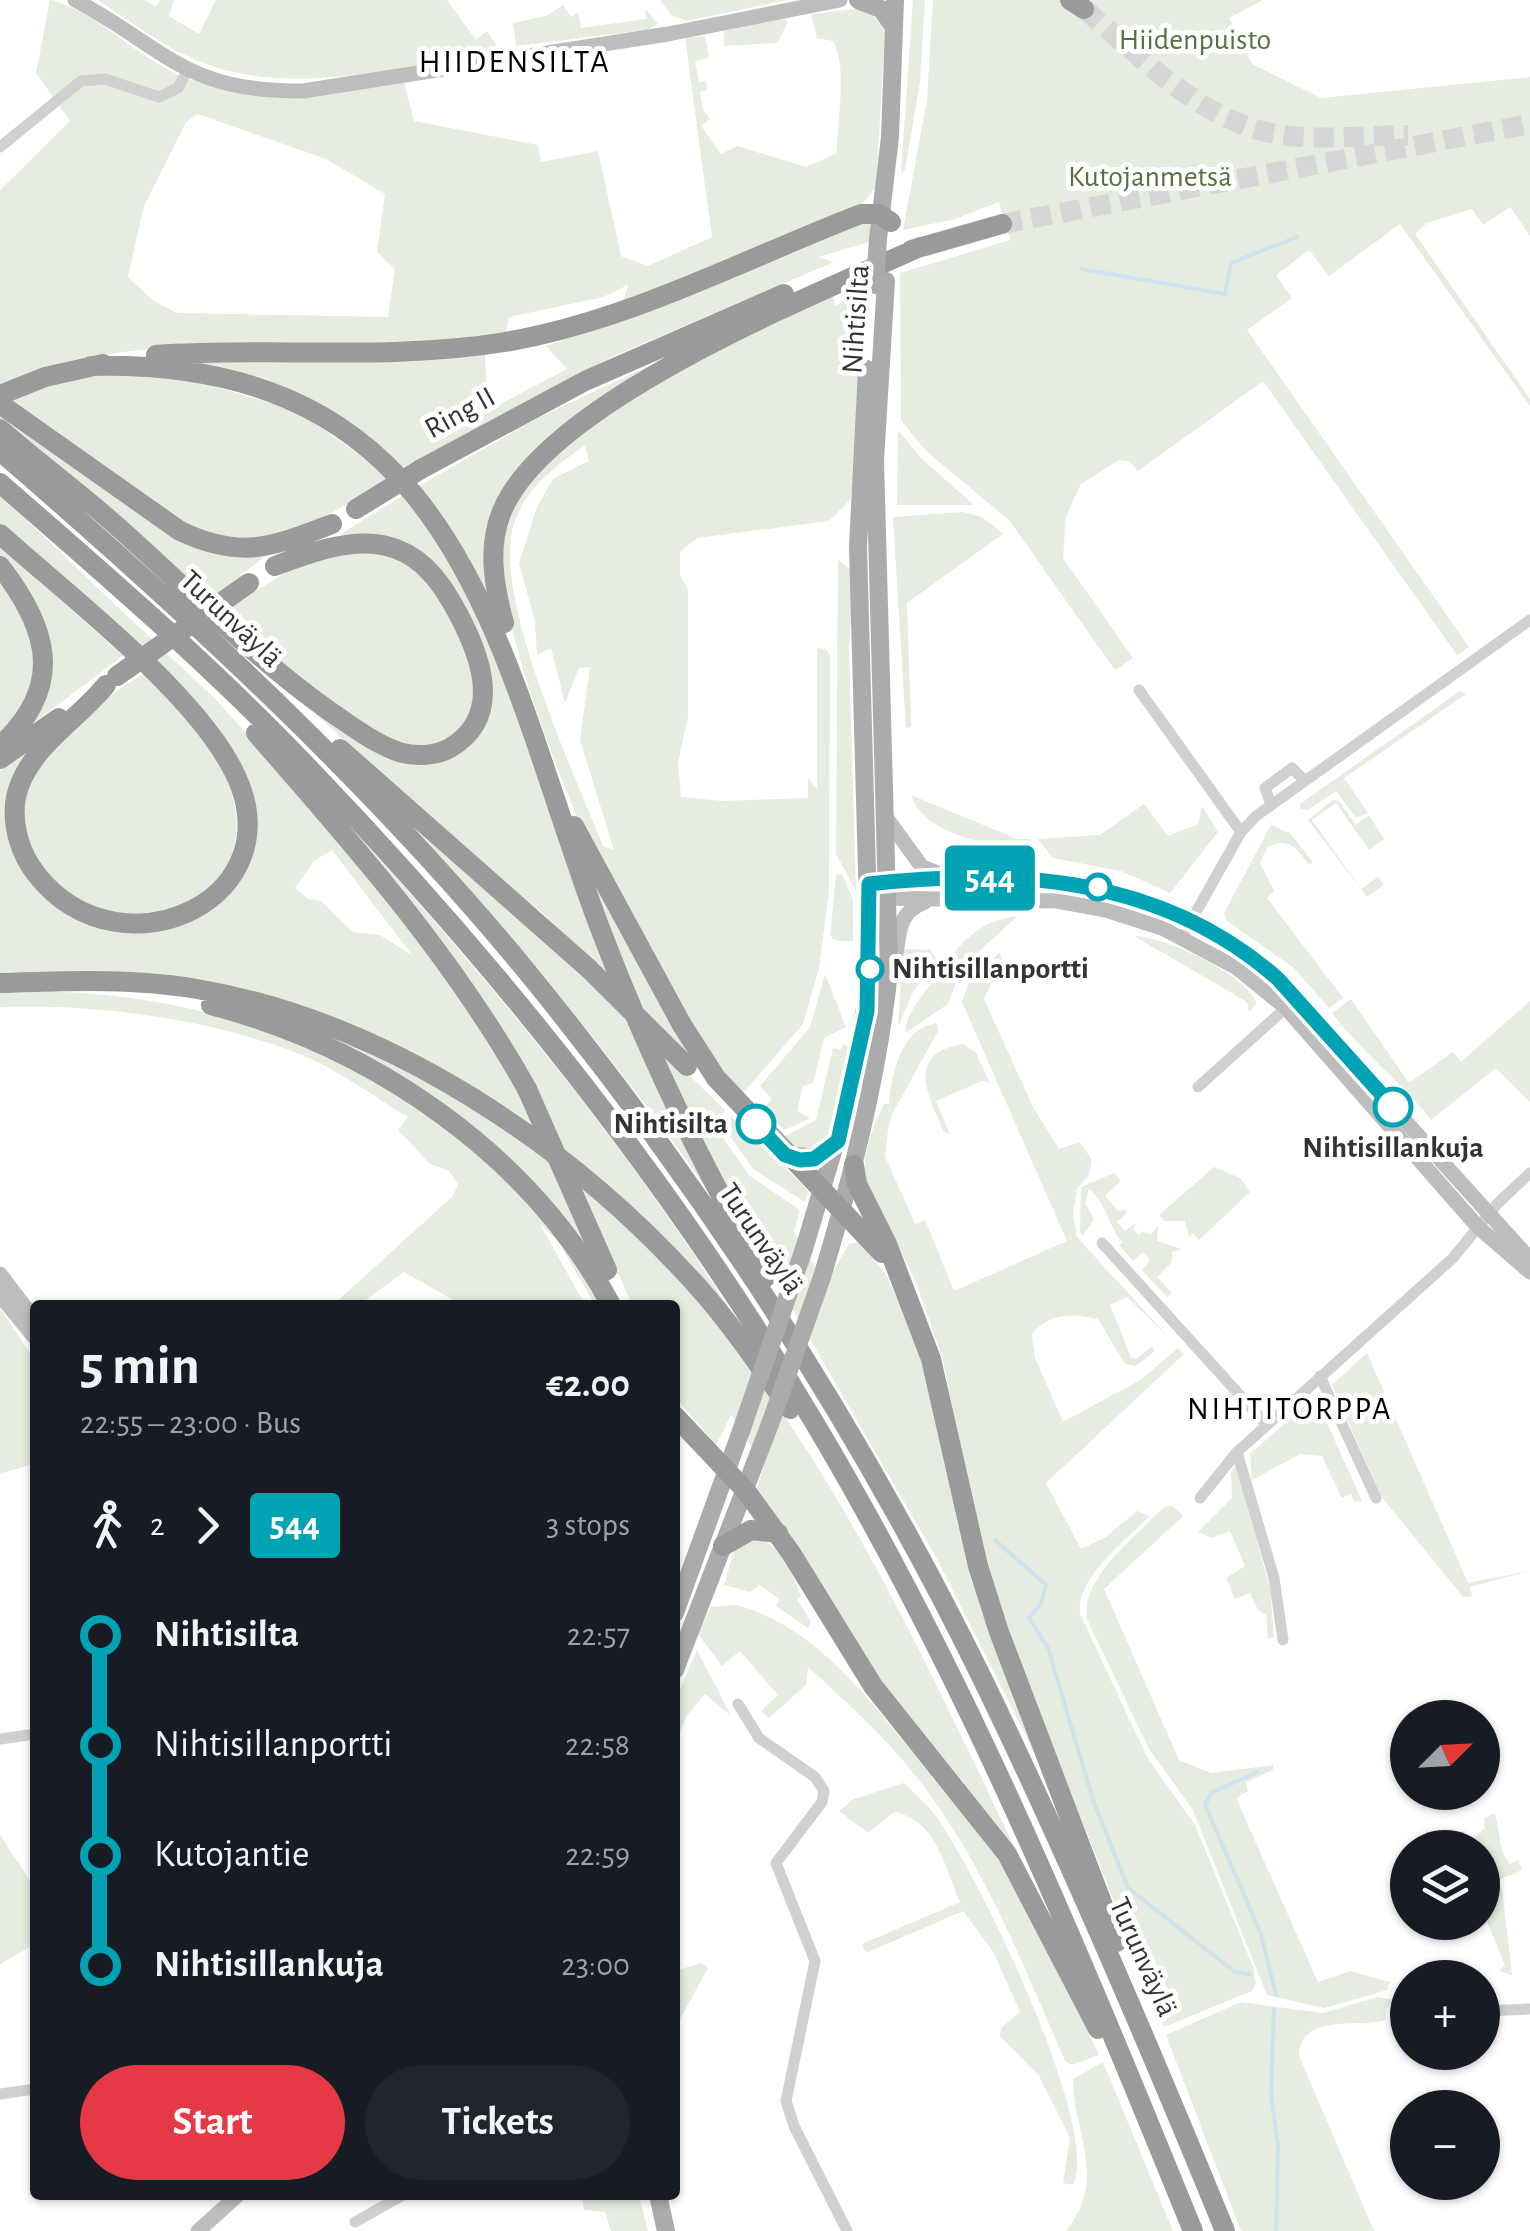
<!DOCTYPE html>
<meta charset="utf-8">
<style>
:root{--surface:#171b24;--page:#20242c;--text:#f1f3f6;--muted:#9ea1a6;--accent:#e63946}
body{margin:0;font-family:"Alegreya Sans",sans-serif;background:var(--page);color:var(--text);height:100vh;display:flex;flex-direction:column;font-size:38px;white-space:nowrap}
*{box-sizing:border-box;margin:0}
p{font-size:32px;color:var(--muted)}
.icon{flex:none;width:55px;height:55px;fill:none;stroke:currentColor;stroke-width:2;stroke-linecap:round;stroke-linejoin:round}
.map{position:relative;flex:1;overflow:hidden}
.panel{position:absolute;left:30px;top:1300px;width:650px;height:900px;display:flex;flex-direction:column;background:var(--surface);border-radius:10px;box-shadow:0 2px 8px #0004}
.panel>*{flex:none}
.badge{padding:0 20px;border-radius:8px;font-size:35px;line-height:65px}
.needle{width:65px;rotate:66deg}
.buttons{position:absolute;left:1390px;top:1700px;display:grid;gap:20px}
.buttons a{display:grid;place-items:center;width:110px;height:110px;border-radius:50%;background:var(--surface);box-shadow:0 2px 8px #0004;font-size:50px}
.map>.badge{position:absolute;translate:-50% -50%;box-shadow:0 0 0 5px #fff}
.legs{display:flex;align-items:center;gap:15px;height:110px;padding:0 50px;font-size:32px}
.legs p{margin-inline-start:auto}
.head{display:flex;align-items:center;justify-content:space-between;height:170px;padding:0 50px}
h1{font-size:55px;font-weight:600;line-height:75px}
.primary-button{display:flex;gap:20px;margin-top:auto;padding:20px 50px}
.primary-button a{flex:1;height:115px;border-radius:60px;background:var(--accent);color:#fff;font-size:40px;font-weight:600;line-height:115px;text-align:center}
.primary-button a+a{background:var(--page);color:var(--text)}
ul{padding:0 50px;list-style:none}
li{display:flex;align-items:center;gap:35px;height:110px;font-size:38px}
li i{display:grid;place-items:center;width:15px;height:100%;margin:0 12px;background:currentColor}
li i::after{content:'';width:25px;height:25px;margin:-12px;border:8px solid;border-radius:50%;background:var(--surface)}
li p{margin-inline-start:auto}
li:first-child i{background:linear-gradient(#0000 50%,currentColor 0)}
li:last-child i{background:linear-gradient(currentColor 50%,#0000 0)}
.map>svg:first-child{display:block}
.green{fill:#e6ecdf;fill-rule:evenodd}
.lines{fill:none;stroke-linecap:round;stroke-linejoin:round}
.stream{stroke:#cfe2ee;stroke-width:4}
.highway-tunnel{stroke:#d6d6d6;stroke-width:20;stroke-dasharray:20 10;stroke-linecap:butt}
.street{stroke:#d0d0d0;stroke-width:11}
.secondary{stroke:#bdbdbd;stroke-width:15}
.primary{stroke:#ababab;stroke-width:18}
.highway{stroke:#9a9a9a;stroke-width:20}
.primary-bridge{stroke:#ababab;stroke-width:18}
.highway-bridge{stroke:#9a9a9a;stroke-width:20}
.line-1-casing{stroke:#fff;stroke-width:22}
.line-1{stroke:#00a3b4;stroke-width:15}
.stop-1-dot{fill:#fff;stroke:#00a3b4;stroke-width:5}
.labels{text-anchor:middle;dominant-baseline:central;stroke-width:10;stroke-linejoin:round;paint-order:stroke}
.park-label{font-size:30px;fill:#56703f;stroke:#fff}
.street-label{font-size:30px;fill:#333;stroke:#fff}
.stop-label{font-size:30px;font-weight:bold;fill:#333;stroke:#fff;text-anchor:start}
.neighbourhood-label{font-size:32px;letter-spacing:2.5px;fill:#000;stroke:#fff}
</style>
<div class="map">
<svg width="1530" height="2231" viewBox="0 0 1530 2231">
<rect width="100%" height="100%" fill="#fff"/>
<path class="green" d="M50,0C96,12 128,49 169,70C243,108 326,94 404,83L414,121L538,145L541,162L598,151L621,256L648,266L712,237L685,38L705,36L709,58L695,61L699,82L706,81L707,90L700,92L703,110L710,119L701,126L721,154L737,146L806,167L837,153C837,118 848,68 833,41L817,38L811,14L866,8L884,27L885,35L876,187L859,208L623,302L628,285L603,297L509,317L506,332C471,336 435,344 399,345C278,349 155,335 38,369L83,377L166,372L297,411L391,477C327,517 265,560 189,527L0,394V190L70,121L36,73ZM198,114L326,159L385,194L377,252L395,269L388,317L177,313L152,300L128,277L144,206L186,122Z
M98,0H145L155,7L160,0H174L169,16L199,34L216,0H447L476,40L487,31L500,52C403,65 290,100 196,60C160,45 130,21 98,0Z
M660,0H786L688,21L671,15Z
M913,0H925L920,82L905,170L901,173Z
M933,0H1263L1229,18L1252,64L1321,98L1530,77V236L1510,207L1483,225L1472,209L1427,223L1415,234L1530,399V406L1400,224L1329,276L1309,250L1276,275L1292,298L1247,330L1469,647L1457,655L1263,381L1138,471L1129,461L1119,460L1081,484L1066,516L1063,558L1133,658L1115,670L1009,520L926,451L901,420L900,273L1010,240L999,202L955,219L903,230L927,100Z
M563,5L571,17L578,12L581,28L646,19L645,9L658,24L647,30L516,46L513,23L546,16Z
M784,18L788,22L777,43L724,46V31Z
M865,223L872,225L873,241L818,257L834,262L616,355L398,470C317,411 284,380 182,361L485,355L487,411L567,369L546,346L652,309Z
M870,287L851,499L829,521L697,538L680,552V575L688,590V717L678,763L681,797L722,801L808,798V778L817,789V648L826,649L830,655L829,891L819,968L803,1024L743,1093L718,1071C675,995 626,920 588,841C560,781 481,582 505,523C549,419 734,337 833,295L835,306ZM585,445L589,461L553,479L537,507L519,563L535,621L537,655L551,648L565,703L579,668L590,667L580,740L614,850L603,846C574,773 496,605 512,531C521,491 555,467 585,445Z
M710,337C644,380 505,448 488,530C483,552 490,583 492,607L415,488L538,418Z
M0,409L167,530L269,554L240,575L255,591L306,561L350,548L399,558L433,587L474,664L476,706L458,735L420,749L387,740L276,661L0,419Z
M898,430L922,459L974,505H897Z
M407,493L457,562L722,1210C623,1069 516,938 400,811L588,959L544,914L430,821L275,676L409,761L485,720L453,596L372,536L339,535Z
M0,495L216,700L288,779L538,1092L331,805C481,971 627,1142 745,1334L502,1113L275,1000L0,973V771L35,744L11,801L47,896L157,929L241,869L232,760L0,527ZM332,850L413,956L380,935L353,932L321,901L308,899L295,888L314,861Z
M963,512L982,517L1003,534L907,603L911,726L906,729L893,517Z
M0,545L123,656L24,730L49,681L0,557Z
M838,560L851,570L854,581L849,647L856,891L836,854Z
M0,576C39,648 54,666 0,737Z
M143,674C169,699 201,728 218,760C272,859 201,931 98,912C77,908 50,882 40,864C30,846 19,821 24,799C35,752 102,698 143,674Z
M1460,691L1466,694L1344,778L1368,813L1356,818L1336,791L1308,810L1300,809V804Z
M911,795L1017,839H1030L1042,855C1001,844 927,841 911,795Z
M1333,800L1339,801L1356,825L1369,815L1384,839L1369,850L1336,803L1312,820L1361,889L1378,877L1384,885L1367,897L1308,820Z
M1144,804L1168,836L1198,824L1202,806L1218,832L1170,893L1121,871L1053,858L1038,839L1100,835Z
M1271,825L1290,833L1313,862L1309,865C1298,849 1288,836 1268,847L1260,863L1274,891L1267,898L1343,998L1329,1008L1294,968L1227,921L1224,913Z
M583,858L692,1053L688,1074L725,1110L718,1131L750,1176L800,1210L794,1232L826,1284L849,1244L859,1242L885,1273L911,1328L1051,1786L936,1557L736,1211L638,1004Z
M842,874L853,900V941H837L830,936L836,875Z
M1018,916L978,952L955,985L948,1004L905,1033C907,1010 921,999 934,980C955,949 976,920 1018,916Z
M1134,936C1167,937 1243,973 1257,1003L1249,1012L1247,1002Z
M903,949L930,950L937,959L913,992L898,1027Z
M1000,952L1002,961L984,999L1033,1107L1059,1149L1080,1142L1092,1160L1089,1175L1077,1189L1073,1213L1077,1237L1171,1340L1127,1297L1110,1305L1131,1357L1136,1359L1152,1346L1155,1351L1136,1366L1125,1364L1098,1319C1072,1313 1050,1313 1032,1334L1035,1358L1063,1422L1142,1379L1178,1348L1184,1354L1046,1483L1081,1549L1106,1537L1137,1511L1149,1516C1126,1541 1075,1578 1080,1614L1147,1757L1195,1825L1253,1967L1256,1983L1252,1991L1164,2027L1009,1637L972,1513L943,1360L916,1282L865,1179C863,1151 872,1128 884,1104H889C892,1073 901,1028 937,1023L938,1031L891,1116L887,1137L885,1156L915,1224L925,1220L954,1291L1067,1241L962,1002L969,982Z
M825,974L846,1027L824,1038L813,1083L803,1086L797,1111L810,1118L785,1130L763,1109L772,1099L760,1086L810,1027Z
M0,992C203,983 401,1059 540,1210C564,1237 583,1274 603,1305H595L558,1241L540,1224L585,1305H462L404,1272L359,1305H333L453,1196L458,1184L449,1171L430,1164L398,1130L408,1117C374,1097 339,1070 302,1055C211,1019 97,1003 0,1007Z
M1351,999L1409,1083L1453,1052L1461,1062L1530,1001V1102L1496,1068L1431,1120C1401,1081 1362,1053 1332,1013Z
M298,1021C372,1054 445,1087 512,1133C768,1311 890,1586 1019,1857L1016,1860L963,1783L897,1705L756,1490L764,1466L731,1415L716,1445L675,1397V1305H632L619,1275L595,1265L497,1152Z
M843,1043L849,1047L829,1132L820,1148L797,1151L783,1137L816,1120L833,1048L841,1050Z
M964,1044L976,1053L990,1084L984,1080L936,1101L950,1134L944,1132C928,1096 904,1053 964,1044Z
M731,1116L802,1184L808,1192L805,1202L753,1169L727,1132Z
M1214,1167L1240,1178L1250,1192L1199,1240L1193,1233L1189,1237L1185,1221H1164L1159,1215Z
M1114,1173L1121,1181L1105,1196L1119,1212L1124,1209L1127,1213L1117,1222L1125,1231L1136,1223L1133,1229L1138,1235L1143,1231L1151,1235L1158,1225L1157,1241L1182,1249L1172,1252V1262L1157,1277L1172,1293L1167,1297L1142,1270L1150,1260L1143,1252L1133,1261L1119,1245L1122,1242C1108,1225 1107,1203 1089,1189L1085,1203L1094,1219L1083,1236L1080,1233L1081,1187Z
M0,1308L35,1361V1472L29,1465L0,1474Z
M1367,1353L1468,1583L1530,1571L1470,1587L1472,1596L1463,1597L1381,1496L1332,1385Z
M1314,1397L1317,1400L1362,1501L1355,1502L1351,1494L1342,1498L1322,1456L1300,1454L1252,1480L1250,1454Z
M1236,1464L1270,1589L1274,1637L1268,1639L1266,1615L1258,1610L1250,1593L1235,1599L1226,1578L1245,1566L1230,1531L1212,1538L1198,1532L1232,1498L1231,1472Z
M1173,1506L1183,1516L1104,1589L1179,1760L1211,1773L1273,1765V1770L1246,1782L1248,1791L1236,1798L1318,1982L1350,1971L1390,1982L1387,1990L1324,2008L1267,1995L1193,1810L1149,1749L1087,1619C1080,1577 1138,1535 1164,1507Z
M751,1538C782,1542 790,1569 801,1596L797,1599L811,1622L808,1628L776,1606L780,1599L759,1585L750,1592L724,1585L734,1551Z
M736,1605C809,1624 858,1686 904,1742C917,1757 934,1769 947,1784C1012,1868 1056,1959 1099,2055L1072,2065L1065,2061C1022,1962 980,1854 911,1770C880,1732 844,1700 808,1667L806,1685L769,1718L761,1711L778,1695L740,1651L722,1666L698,1634L711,1607Z
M697,1650L731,1716L705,1694L686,1717L675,1744V1702Z
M904,1783C913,1792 923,1801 931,1810C973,1862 1102,2128 1073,2185L1063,2183L1070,2137L1039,2076L1000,2036L1001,2028L1020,2012L994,1953L963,1911L866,1953L862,1944L960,1902C944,1866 937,1820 894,1812L868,1833L839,1811L854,1799Z
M1494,1813C1502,1831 1496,1846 1510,1864L1518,1860L1522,1870L1483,1887L1482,1848L1464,1847L1485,1828L1484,1818Z
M0,1835L35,1888V1944L0,1964Z
M1495,1885L1502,1888L1512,1975L1499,1971L1505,1965L1483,1912V1890Z
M701,1963L708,1968L675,2028V1971Z
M1378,1997L1394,2000L1386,2009V2020C1358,2028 1299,2013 1299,2056L1374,2231H1241L1166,2035L1241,2002L1323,2013Z
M1103,2062L1170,2224L1173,2231H1066C1109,2178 1072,2130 1073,2079Z
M582,2195H639L648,2231H611L605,2212L584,2210Z"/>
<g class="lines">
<path class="stream" d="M1081,269L1225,294L1231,263L1297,237
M995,1540L1046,1585L1041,1604L1029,1618L1048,1648L1093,1800L1128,1888L1235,1972L1250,1974
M1257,1772L1211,1793L1205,1805L1261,1934L1276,1994
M1274,2009L1271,2094L1278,2146L1276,2231"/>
<path class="highway-tunnel" d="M1084,9C1137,53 1193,113 1262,131C1307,143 1361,135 1408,135
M1002,224L1530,124"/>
<path class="street" d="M0,147L81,81L105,79L159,97L178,88L187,71
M1139,690L1241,832
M1271,804L1265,788L1292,768L1304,780
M1182,937L1241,832L1256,816L1530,620
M1198,1087L1289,1005
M1102,1243L1266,1424
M1320,1376L1376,1498
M1237,1452L1274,1578L1283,1640
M1200,1498L1237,1452L1453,1258L1497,1204L1530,1173
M738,1704L759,1738L815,1777L824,1791L822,1802L776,1863L815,1961L786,2101L794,2126L847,2231
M0,1739L35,1734
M1482,2011L1530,2009
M0,2094L35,2089
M355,2222L403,2195"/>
<path class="secondary" d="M75,0C168,50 185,92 303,91L668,34L840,0
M888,820L922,867L946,876
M879,883C1022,868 1165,880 1277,979L1530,1259
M879,898L1057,901L1106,910L1162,928L1237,968L1286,1008L1478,1227L1530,1272
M889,972C905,944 889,916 925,902
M0,1274L35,1320
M0,1295L35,1338
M198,2231L238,2195"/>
<path class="primary" d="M858,0L881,9L894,27
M878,239L890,137L895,0
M804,1249L849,1098L870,980L858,547L867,369
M822,1277C852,1177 878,1076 889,972L875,460L886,281
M675,1613L741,1431
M675,1670L770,1424
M658,2195L666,2231"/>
<path class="highway" d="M1070,0L1084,9
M911,250L1002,224
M156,355C272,347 389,361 505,342C629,321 744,259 861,214H879L891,222
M91,366C462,358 495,646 598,923C644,1045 701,1165 766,1277
M0,395L45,377L103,364
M0,404L180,531C242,560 272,547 332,524
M0,429C36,461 75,489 111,521C183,584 249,654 328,710C350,725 373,743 399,752C415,757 436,756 450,748C508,714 477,646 451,601C407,523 346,538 275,566
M0,451C185,611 368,779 524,968C702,1185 858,1425 982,1678C1070,1859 1149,2045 1225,2231
M421,469L585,381L784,294
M0,483C102,572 207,662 301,760C495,961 671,1181 814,1422C967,1678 1081,1956 1193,2231
M0,534C68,595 188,687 231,766C303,897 122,982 37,875C20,854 11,824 16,797C27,748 77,721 106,685
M0,566C49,629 65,686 0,746
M504,623C494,586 487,547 502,511C548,401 814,295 920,247
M256,733C354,845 454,958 527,1089
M340,749L588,968
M0,759L59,718
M574,826L682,1025L716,1078L882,1253
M0,983C64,981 135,978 197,989C388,1022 571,1145 698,1287C732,1325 760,1367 790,1409
M211,1005C375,1048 531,1155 611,1305
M787,1156L814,1159L838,1141
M854,1165L857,1184L887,1244L931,1359L978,1566L999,1632L1117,1942
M675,1416L746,1491L791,1553L873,1686L1007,1854L1098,2029
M723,1546L751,1530L778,1533"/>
<path class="primary-bridge" d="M875,285L878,239
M770,1424L822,1277
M741,1431L804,1249"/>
<path class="highway-bridge" d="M356,509L421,469
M117,676L249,583
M588,968L687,1066
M527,1089L607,1270"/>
</g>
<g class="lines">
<g class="line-1-casing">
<path id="line-1" d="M756,1124L785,1155L800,1160L814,1159L838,1141L867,1011L869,884C1015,867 1163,877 1278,979L1393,1107"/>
</g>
<use href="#line-1" class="line-1"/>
</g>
<g class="stop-1-dot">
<circle cx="1098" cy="887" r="12"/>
<circle cx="870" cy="969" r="12"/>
<circle cx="1393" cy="1107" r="18"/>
<circle cx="756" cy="1124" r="18"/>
</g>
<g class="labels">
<g class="park-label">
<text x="1195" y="40">Hiidenpuisto</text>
<text x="1150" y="177">Kutojanmetsä</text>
</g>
<g class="street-label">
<text transform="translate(856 319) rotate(-86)">Nihtisilta</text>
<text transform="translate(460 413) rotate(-29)">Ring II</text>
<text transform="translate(231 619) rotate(43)">Turunväylä</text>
<text transform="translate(761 1239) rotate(56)">Turunväylä</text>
<text transform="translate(1143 1957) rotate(66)">Turunväylä</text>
</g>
<g class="stop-label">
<text x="892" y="969">Nihtisillanportti</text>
<text x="728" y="1124" text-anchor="end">Nihtisilta</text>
<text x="1393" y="1148" text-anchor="middle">Nihtisillankuja</text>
</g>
<g class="neighbourhood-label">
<text x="515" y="62">HIIDENSILTA</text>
<text x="1290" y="1409">NIHTITORPPA</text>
</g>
</g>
</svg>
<div class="buttons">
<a><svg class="needle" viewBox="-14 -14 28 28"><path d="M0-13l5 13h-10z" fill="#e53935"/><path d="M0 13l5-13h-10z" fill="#9ea1a6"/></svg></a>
<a><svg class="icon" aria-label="layers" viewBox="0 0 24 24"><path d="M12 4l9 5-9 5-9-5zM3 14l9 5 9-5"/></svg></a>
<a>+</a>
<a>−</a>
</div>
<b class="badge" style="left:990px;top:878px;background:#00a3b4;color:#fff">544</b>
<section class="panel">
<div class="head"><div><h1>5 min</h1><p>22:55 – 23:00 · Bus</p></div><b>€2.00</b></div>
<div class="legs"><svg class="icon" aria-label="walk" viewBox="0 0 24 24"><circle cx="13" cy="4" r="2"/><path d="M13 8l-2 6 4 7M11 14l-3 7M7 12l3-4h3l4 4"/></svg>2<svg class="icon" aria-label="forward" viewBox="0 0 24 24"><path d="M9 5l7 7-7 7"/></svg><b class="badge" style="background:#00a3b4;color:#fff">544</b><p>3 stops</p></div>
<ul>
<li><i style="color:#00a3b4"></i><b>Nihtisilta</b><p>22:57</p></li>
<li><i style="color:#00a3b4"></i><span>Nihtisillanportti</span><p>22:58</p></li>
<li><i style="color:#00a3b4"></i><span>Kutojantie</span><p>22:59</p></li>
<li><i style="color:#00a3b4"></i><b>Nihtisillankuja</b><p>23:00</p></li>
</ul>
<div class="primary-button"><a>Start</a><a>Tickets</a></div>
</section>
</div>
